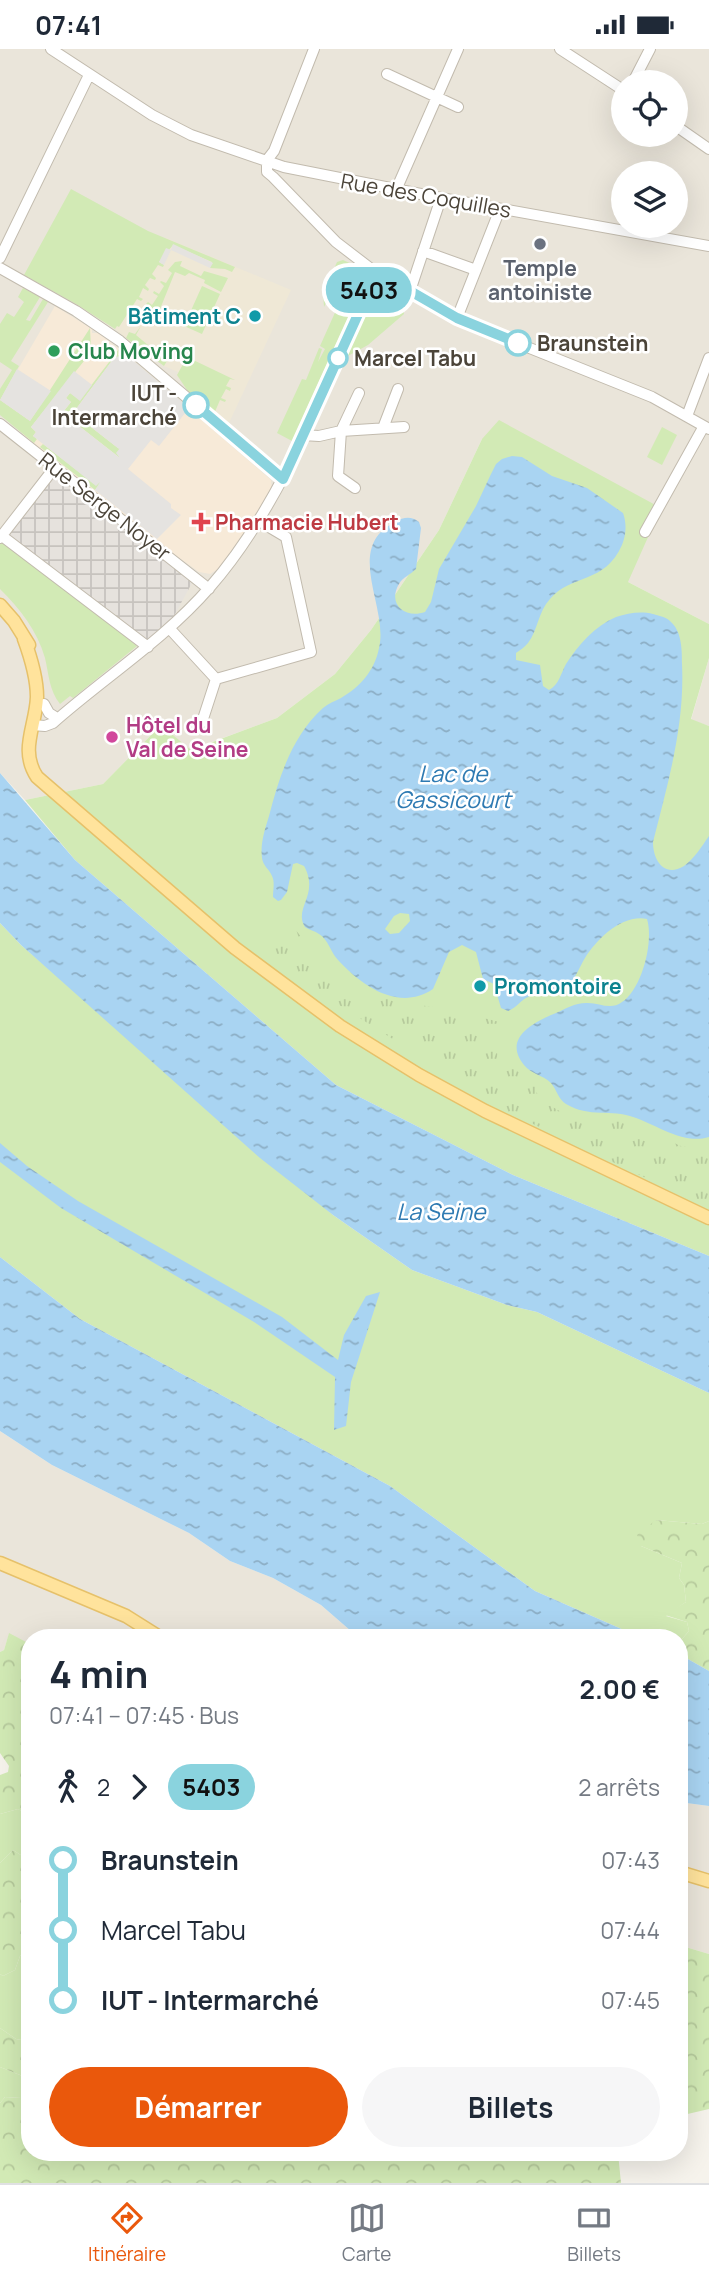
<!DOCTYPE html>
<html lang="fr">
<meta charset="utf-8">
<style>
:root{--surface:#fff;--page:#f6f6f7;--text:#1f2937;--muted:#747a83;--line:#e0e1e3;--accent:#ea580c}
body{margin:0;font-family:Manrope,sans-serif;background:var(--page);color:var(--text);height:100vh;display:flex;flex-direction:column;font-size:26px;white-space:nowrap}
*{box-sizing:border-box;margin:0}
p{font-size:23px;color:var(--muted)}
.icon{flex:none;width:38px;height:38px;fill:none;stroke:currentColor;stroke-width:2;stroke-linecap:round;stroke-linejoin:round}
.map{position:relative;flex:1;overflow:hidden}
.drawer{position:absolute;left:21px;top:1580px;width:667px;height:532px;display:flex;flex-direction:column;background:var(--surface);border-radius:28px;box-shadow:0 7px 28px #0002}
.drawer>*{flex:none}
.badge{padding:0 14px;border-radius:23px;font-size:24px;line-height:46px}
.controls{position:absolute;left:611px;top:21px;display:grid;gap:14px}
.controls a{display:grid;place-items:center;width:77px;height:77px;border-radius:50%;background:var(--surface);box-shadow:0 7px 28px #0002;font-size:35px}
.map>.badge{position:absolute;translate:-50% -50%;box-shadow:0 0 0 4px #fff}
.legs{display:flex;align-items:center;gap:10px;height:77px;padding:0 28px;font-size:23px}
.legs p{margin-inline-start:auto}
.summary{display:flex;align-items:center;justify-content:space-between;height:119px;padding:0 28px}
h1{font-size:38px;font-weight:700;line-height:52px}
.action{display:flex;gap:14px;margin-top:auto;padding:14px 28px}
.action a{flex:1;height:80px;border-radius:42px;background:var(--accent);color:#fff;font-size:28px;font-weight:700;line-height:80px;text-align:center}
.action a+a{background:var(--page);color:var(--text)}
ul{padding:0 28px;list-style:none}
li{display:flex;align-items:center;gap:24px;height:70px;font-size:26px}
li i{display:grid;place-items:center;width:10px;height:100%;margin:0 9px;background:currentColor}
li i::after{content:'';width:18px;height:18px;margin:-9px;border:5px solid;border-radius:50%;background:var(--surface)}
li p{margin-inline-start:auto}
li:first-child i{background:linear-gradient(#0000 50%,currentColor 0)}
li:last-child i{background:linear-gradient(currentColor 50%,#0000 0)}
.status{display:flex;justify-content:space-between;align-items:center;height:49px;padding:0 35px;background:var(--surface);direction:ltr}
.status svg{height:19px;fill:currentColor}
.menu{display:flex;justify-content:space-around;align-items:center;height:98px;border-top:2px solid var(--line);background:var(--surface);font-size:19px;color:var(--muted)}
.menu a{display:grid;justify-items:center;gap:4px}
.menu .current{color:var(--accent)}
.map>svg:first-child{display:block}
.residential{fill:#eae5da;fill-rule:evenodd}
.commercial{fill:#f7ead8}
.industrial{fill:url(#industrial-grid)}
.education{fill:#efe8d6}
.grass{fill:#d2eab5}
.forest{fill:url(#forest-crowns)}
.park{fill:url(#park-tufts)}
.parking{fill:#e5e3e0}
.water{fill:url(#water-ripples);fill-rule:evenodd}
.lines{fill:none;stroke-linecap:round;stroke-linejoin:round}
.minor-casing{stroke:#c2bbae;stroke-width:12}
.major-casing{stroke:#e6c16a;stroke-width:15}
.minor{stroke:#fff;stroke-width:10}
.major{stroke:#ffe39c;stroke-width:12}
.line-1-casing{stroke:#fff;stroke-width:16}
.line-1{stroke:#8ad3de;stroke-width:10}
.worship-dot{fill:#6b7280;stroke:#fff;stroke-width:2.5}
.culture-dot{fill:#0f9aa8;stroke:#fff;stroke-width:2.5}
.stop-1-dot{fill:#fff;stroke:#8ad3de;stroke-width:3.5}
.leisure-dot{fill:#2e9e5b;stroke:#fff;stroke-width:2.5}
.health-dot{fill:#e0444e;stroke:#fff;stroke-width:2.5}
.hotel-dot{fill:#d1479c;stroke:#fff;stroke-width:2.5}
.labels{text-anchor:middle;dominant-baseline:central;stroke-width:5;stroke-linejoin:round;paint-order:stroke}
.street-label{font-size:21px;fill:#4b4439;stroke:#fff}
.worship-label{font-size:21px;font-weight:bold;fill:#5b616d;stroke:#fff}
.culture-label{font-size:21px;font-weight:bold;fill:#0d838f;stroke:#fff;text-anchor:end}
.stop-label{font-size:21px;font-weight:bold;fill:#4b4439;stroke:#fff;text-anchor:start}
.leisure-label{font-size:21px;font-weight:bold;fill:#27864d;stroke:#fff;text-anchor:start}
.health-label{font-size:21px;font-weight:bold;fill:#be3a42;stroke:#fff;text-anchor:start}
.hotel-label{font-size:21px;font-weight:bold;fill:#b23c85;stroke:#fff;text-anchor:start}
.water-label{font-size:23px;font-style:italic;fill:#2e7ab2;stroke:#fff}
</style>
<div class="status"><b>07:41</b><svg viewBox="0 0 49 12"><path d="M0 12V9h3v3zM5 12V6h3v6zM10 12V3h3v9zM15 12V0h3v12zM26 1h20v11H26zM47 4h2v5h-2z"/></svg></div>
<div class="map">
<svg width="709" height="2134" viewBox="0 0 709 2134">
<defs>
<pattern id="industrial-grid" width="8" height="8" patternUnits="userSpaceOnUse" patternTransform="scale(1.75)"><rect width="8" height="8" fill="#e6e2dd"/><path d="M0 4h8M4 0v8" fill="none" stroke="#c7c3be"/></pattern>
<pattern id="forest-crowns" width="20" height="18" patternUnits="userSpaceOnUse" patternTransform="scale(1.75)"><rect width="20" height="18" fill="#d2eab5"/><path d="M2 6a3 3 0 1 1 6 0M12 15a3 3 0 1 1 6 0" fill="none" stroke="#b6ca9c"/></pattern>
<pattern id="park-tufts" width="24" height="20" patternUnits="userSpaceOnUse" patternTransform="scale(1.75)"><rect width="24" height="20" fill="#d2eab5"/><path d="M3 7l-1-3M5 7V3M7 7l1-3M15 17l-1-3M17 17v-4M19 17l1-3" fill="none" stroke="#b6ca9c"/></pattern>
<pattern id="water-ripples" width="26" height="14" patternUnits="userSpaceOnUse" patternTransform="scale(1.75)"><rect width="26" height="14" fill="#a9d4f2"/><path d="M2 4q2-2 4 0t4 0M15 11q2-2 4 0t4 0" fill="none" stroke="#8caec5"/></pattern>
</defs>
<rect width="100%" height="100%" fill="#f6f3ec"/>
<path class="residential" d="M0,0H709V575L628,533L482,390L439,481L371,581L335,625L277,669L190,701L161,676L103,735L25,751L0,724ZM623,33H676V86H623ZM623,124H676V177H623Z
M709,609V677L691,671Z
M0,1382L52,1416L189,1484L230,1512L273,1529L321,1556L359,1589H30V1595L9,1585L4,1601L0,1603Z
M679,1753L709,1757V1905L679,1896Z"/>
<path class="commercial" d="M55,257L92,280V284H98L119,300L271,431L272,441L221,518L210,525L199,523L147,486L21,387L30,372L0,351Z"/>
<path class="industrial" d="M55,423L192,534L174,567L147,591L5,489Z"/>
<path class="education" d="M166,189L291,241L228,376L187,341L177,326L178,323L164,317L156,309L149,308L115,280L155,215Z"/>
<path class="grass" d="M71,140L148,182L235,218L232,223L225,220L210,219L212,213L173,196L159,213L164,216L163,218L158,216L152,225L156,229L155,231L150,229L145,236L149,240L148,242L143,239L139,248L143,250L141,252L137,250L132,258L136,261L135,263L130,261L119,278L117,277L115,280L76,255L24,226Z
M343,211L356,217L365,231L292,392L277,384L302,330L306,331L319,299L322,300L318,313L325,300L320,297L342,248L331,243L324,258L323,245L337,213Z
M182,212L180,217L201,227L204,222L228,229L221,243L204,234L205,231L189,224L185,227L175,223L160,260L154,265L157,274L140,266L141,264L145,266L151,258L146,255L148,253L152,256L158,247L153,244L154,242L159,245L164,237L160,233L161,232L166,234L172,224L168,221L175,213Z
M381,236L389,237L388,240L397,245L399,243L402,245L404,265L368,296L344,309L377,238Z
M202,237L220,245L202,285L184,277Z
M23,239L40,248L26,271L30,272L43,250L48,253L11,312L19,317L0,351V340L12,321L0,313V275L7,264L14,268L24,253L18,248Z
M141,277L136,286L167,312L164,317L126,289L129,283L135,285Z
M90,279L91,299L89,302L85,300L79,308L84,312L31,378L36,383L33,387L37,390L34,394L0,366V351L30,372Z
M119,300L118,306L124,311L118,308L114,309L73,364L118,399L123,396L117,404L120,409L65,366L61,370L59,368L71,353L66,349L70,344L80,351Z
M187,308L235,331L230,330L226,337L231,339L230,342L226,340L221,349L226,351L225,353L220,351L214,365L187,341L177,326Z
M499,371L661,459L628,533L709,575V609L691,670L709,677V1207L513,1126L336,1036L75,811L25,751L103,735L161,676L191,701L277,669L335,625L371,581L439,481L482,390Z
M662,378L677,386L662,416L647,408Z
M43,395L96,436L100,432V435L95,441L40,398Z
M3,489L137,597L73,649L70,647L60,655C49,641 49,626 45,609C37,581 20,560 0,540V493Z
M0,874L21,896L333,1166L412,1221L507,1256L537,1263L709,1344V1472L702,1475L656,1471L641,1497L682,1514L679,1529L684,1536L686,1553L666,1567L687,1573L689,1582L682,1590L654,1585L651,1589H642L535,1542L390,1437L80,1270L0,1208Z
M18,1760L27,1765L24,1780L30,1789V1812L13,1801L0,1814V1765Z
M30,1901V1988L27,1992L16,1990L0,1979V1925L3,1927L15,1921L20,1907Z
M0,2018L30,2030V2040L26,2041L21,2049L5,2048L0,2054Z"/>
<path class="forest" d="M656,1471L702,1475L709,1472V1622L679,1605V1590H682L689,1582L687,1573L665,1566L686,1553L684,1536L679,1529L682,1514L641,1497L637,1486Z
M9,1584L30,1595V1789C23,1779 22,1775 26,1765L18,1760L0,1765V1726L8,1723L9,1717L0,1704V1603L4,1601Z
M13,1801L30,1812V1901L20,1907L15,1921L3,1927L0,1925V1814Z
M679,1896L709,1905V2060L679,2067Z
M0,1979L16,1990L27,1992L30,1988V2030L0,2018Z
M30,2040V2104H618L621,2134H0V2054L5,2048L21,2049L26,2041Z"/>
<path class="park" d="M293,878L343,937L405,954L454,961L499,973L497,1010L533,1032L539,1050L563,1064L626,1072L683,1098L709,1092V1159L506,1062L259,905Z"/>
<path class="parking" d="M173,195L213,214L210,219L171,201L164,216L159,213L166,199L171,201Z
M119,300L189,359L159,397L151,391L128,420L171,455V459L181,466L157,490L95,441L100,433L96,437L33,387L36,383L31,378L74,322L92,336L80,352L70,344L66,349L71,353L59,368L61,370L65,366L120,409L116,404L120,399L119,400L73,364L114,309L119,307Z
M17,320L51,342L30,372L0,351Z"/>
<path class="water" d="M512,407L522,408L552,427L587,439L623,464C627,475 626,486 622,496C605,535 571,525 550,550C538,563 538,581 528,594C525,598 520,601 516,604V611L540,616L543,637L549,641C559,636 561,624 566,615C578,596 595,577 616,568C628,564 641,562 653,565C660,567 667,568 672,574C682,584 682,602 682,615C685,676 668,734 653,793C653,811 664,829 684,817C694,810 702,797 709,787V1088C684,1096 657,1076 633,1068C612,1060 589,1069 566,1055C558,1050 557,1041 551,1034C543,1026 531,1025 524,1016C502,989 534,973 556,964C565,960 575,954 586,954C599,953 610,962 622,953C642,940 654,892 647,870C622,865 597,890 585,909C580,917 577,926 571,933C560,943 544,943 530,947C521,950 517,959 508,962L501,959L494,935L483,930L476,903L462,896L449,903L433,940C399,963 362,937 338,911C331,904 328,890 319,885C315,882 309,881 305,878C293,859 320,846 304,817L297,814L293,815L287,843L281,851L278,852L273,848C273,841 275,833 272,827C269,820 263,817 262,809C260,795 265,780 269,767C279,728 292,687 323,659C329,654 335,652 341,649C360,638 375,621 379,599C389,558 343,499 395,473C404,468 411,467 419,473L421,479L416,520C410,526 403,528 399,535C387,555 405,570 425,563L431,553L439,520L476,457L491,425L496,415L502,410ZM400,864L409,865L410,872L399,884L390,885L385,880L394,867Z
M0,724L75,811L336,1036L513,1126L709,1207V1344L537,1263L507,1256L412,1221L333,1166L260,1109L21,896L0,874Z
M0,1094L27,1117L78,1152L282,1268L338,1311L344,1286L366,1247L380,1243L351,1333L346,1377L334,1381L335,1328L254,1273L61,1159L0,1113Z
M0,1208L80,1270L390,1437L535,1542L642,1589H359L321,1556L273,1529L230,1512L189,1484L52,1416L0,1382Z
M679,1605L709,1622V1757L679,1753Z"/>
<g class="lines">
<g class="minor-casing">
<path id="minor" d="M51,0L152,66L191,86L284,118L441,149L709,197
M560,0L623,41
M387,25L458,58
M633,33L650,0
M676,77L709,100
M267,111V123L273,128L336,193L379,226L386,228L467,274L652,348L709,380
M267,111L274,102L314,0
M396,141L458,0
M423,202L476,221
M0,209L89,26
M0,219L76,262L120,292L283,430
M410,242L441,149
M457,269L500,160
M687,367L709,309
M0,375L209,540
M383,379L398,340
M303,386L319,387L341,382L404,378
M355,439L338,427L341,382L359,344
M645,483L704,377
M2,487L148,598
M0,489L55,418
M170,580L216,630L311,603L286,488L259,472
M44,655L49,664L57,669
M202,673L216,630
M32,676L45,677L53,674C105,628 164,591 210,538C282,456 325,338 370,239L379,226"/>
</g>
<g class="major-casing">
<path id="major" d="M0,556L14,572L29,596
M24,590C31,609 37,628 37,648C36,677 19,701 37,728L235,899L340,977L419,1026L485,1062L709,1169
M0,1514L126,1567L161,1589
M679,1823L709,1832"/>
</g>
<use href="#minor" class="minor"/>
<use href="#major" class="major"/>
</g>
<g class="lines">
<g class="line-1-casing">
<path id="line-1" d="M196,356L283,430L370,239L379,226L386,228L457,269L518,294"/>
</g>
<use href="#line-1" class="line-1"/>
</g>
<circle class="worship-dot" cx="540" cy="195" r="7"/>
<g class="culture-dot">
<circle cx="255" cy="267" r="7"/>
<circle cx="480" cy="937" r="7"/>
</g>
<g class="stop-1-dot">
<circle cx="518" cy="294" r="12"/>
<circle cx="338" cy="309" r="9"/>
<circle cx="196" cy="356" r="12"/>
</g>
<circle class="leisure-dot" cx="54" cy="302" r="7"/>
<path class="health-dot" d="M197.5 462.5h7v7h7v7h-7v7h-7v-7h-7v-7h7z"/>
<circle class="hotel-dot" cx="112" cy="688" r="7"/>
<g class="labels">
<g class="street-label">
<text transform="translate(426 146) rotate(10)">Rue des Coquilles</text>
<text transform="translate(105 457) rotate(38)">Rue Serge Noyer</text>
</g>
<g class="worship-label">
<text x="540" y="219">Temple<tspan x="540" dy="24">antoiniste</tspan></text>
</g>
<g class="culture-label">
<text x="241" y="267">Bâtiment C</text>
<text x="494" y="937" text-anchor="start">Promontoire</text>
</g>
<g class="stop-label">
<text x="537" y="294">Braunstein</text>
<text x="354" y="309">Marcel Tabu</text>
<text x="177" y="344" text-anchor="end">IUT -<tspan x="177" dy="24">Intermarché</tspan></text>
</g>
<g class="leisure-label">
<text x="68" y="302">Club Moving</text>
</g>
<g class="health-label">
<text x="215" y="473">Pharmacie Hubert</text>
</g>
<g class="hotel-label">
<text x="126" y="676">Hôtel du<tspan x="126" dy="24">Val de Seine</tspan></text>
</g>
<g class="water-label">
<text x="453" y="724">Lac de<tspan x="453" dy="26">Gassicourt</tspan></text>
<text x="441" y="1162">La Seine</text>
</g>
</g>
</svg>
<div class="controls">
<a><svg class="icon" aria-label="locate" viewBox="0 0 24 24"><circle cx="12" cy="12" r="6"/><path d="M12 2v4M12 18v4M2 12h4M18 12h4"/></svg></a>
<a><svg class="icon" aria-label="layers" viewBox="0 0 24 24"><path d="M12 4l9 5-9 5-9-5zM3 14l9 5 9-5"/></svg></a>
</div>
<b class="badge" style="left:369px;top:241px;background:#8ad3de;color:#111">5403</b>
<section class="drawer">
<div class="summary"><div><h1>4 min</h1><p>07:41 – 07:45 · Bus</p></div><b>2.00 €</b></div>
<div class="legs"><svg class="icon" aria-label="walk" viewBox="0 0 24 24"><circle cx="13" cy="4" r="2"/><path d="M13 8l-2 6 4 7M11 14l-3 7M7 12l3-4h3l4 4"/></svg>2<svg class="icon" aria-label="forward" viewBox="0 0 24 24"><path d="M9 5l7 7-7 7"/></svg><b class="badge" style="background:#8ad3de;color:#111">5403</b><p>2 arrêts</p></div>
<ul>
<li><i style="color:#8ad3de"></i><b>Braunstein</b><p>07:43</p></li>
<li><i style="color:#8ad3de"></i><span>Marcel Tabu</span><p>07:44</p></li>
<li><i style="color:#8ad3de"></i><b>IUT - Intermarché</b><p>07:45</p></li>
</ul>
<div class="action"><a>Démarrer</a><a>Billets</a></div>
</section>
</div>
<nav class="menu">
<a class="current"><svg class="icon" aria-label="directions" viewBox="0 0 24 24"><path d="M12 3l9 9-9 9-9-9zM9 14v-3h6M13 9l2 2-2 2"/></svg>Itinéraire</a>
<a><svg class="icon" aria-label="map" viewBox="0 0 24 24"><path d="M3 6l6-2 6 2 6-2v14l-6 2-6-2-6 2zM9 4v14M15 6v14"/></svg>Carte</a>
<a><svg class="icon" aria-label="tickets" viewBox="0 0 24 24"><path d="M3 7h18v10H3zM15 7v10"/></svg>Billets</a>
</nav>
